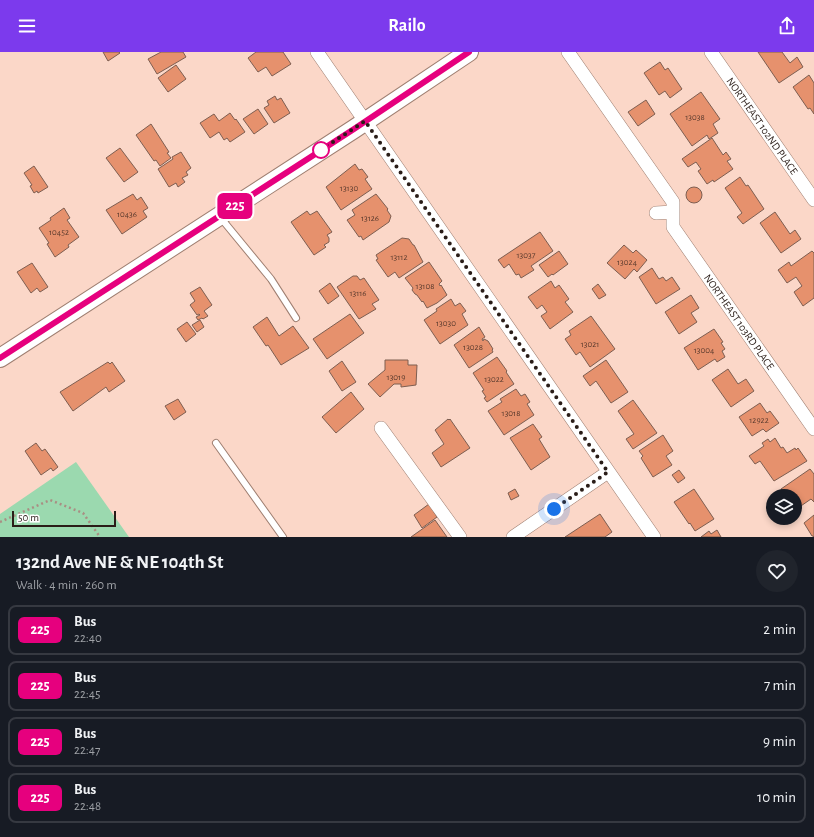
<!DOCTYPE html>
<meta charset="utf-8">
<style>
:root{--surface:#171b24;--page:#20242c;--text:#f1f3f6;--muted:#9ea1a6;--line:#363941;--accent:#7c3aed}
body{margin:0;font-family:"Alegreya Sans",sans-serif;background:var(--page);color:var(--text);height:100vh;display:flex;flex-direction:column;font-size:15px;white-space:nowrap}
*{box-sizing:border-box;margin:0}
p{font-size:13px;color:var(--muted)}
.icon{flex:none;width:22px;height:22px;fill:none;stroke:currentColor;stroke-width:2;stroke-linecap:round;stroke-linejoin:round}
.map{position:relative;height:485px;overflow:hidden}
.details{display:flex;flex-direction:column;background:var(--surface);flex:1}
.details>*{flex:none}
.badge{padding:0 8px;border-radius:6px;font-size:14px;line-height:26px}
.fabs{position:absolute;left:766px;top:437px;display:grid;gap:8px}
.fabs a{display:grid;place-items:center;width:36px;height:36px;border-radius:50%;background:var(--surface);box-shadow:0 2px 6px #0003;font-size:20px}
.scale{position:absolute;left:12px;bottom:10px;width:104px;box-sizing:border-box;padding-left:4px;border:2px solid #2a1d18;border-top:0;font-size:11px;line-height:14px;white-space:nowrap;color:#2a1d18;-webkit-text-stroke:3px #fff;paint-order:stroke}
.you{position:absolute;width:20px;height:20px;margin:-10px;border:3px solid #fff;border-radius:50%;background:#1a73e8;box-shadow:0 0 0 6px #1a73e833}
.map>.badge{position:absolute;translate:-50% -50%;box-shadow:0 0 0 2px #fff}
.round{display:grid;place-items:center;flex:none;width:42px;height:42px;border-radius:21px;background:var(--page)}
.overview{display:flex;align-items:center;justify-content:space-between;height:68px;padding:0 16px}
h1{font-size:19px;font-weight:700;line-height:30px}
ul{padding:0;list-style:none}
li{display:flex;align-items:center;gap:12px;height:50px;margin:0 8px 6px;padding:0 8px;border:2px solid var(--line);border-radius:8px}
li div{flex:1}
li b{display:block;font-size:15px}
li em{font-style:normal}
li .badge{min-width:44px;font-weight:700;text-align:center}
header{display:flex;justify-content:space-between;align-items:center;height:52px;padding:0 16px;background:var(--accent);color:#fff;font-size:18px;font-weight:700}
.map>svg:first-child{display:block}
.green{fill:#9bd9af}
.building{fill:#e6916d;stroke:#7d5e51}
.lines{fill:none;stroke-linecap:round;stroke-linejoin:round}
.lane-casing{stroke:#9f7f71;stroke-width:8}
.street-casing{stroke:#9f7f71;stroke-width:14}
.secondary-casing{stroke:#9f7f71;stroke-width:20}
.path{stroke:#a98e83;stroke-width:2.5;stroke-dasharray:2 3;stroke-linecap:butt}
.lane{stroke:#fff;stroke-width:6}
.street{stroke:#fff;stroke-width:13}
.secondary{stroke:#fff;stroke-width:18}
.line-casing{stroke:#fff;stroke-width:9}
.line{stroke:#e6007e;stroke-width:6}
.walk{stroke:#2a1d18;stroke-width:4;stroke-dasharray:0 7.2}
.stop-dot{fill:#fff;stroke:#e6007e;stroke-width:2}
.labels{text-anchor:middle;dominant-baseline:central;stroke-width:3;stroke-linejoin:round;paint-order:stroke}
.number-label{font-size:9px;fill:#593a2d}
.street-label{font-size:11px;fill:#2a1d18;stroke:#fff}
</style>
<header><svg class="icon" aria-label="menu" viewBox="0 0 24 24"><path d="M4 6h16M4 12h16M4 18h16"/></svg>Railo<svg class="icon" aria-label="share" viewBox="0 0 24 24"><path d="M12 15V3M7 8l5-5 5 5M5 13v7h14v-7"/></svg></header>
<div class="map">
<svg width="814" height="485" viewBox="0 0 814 485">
<rect width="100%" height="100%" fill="#fbd7c8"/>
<path class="green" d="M76,410L129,485H0V462Z"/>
<path class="building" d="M103,0H119L120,1L108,9Z
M161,0H183L186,5L157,22L148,7Z
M256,0H283L291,12L272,24L266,15L258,20L248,6Z
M758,0H782L790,11L797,5L803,15L779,31Z
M660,10L665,18L668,16L682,37L670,46L665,39L659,43L644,21Z
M176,13L186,27L168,40L158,26Z
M809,23L814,31V62L810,56L808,57L793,35Z
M701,40L720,67L713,72L718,81L709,87L707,83L692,94L670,62Z
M275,44L277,48L281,46L290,61L274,71L264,56L269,53L267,49Z
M646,48L655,62L638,74L628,60Z
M258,57L268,72L254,82L243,67Z
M230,61L235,68L236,67L245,80L230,90L227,86L224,88L219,80L210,86L200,71L214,62L219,69Z
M151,72L169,100L167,101L171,106L160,114L156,108L154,109L136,83Z
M712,86L723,103L726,100L731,107L727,109L733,117L714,130L713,128L707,132L698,119L701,117L696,110L688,115L682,107Z
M120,96L138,120L124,130L106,106Z
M181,100L191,116L186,120L188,123L182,126L185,130L178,135L176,131L169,135L158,117L173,107L172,105Z
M355,112L359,118L362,117L368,125L365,127L372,137L341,158L326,135Z
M34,114L48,135L38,141L37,139L34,141L30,134L32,133L24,121Z
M740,125L746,134L748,133L764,157L743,172L737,165L742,161L725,136Z
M686 143a8 8 0 1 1 16 0a8 8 0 1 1-16 0Z
M133,142L137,148L141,145L148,156L143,159L147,165L122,182L106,158Z
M376,142L388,157L387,158L391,164L389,170L363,188L361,184L359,185L347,168L355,163L352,158Z
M64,156L70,166L67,168L79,185L68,193L69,195L55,205L47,192L49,191L39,176L51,168L50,166Z
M307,159L310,163L317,159L332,180L327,183L329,186V190L324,193L326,195L314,203L291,170Z
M775,160L790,182L795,178L801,187L781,201L760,171Z
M540,180L553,199L531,214L534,218L521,226L519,222L516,223L509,212L504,216L498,208Z
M402,186L409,187L413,193H414L423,210L399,226L395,220L388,225L376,208L378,207L376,203Z
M624,193L633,201L636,198L647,208L637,220L634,217L625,227L607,211Z
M559,199L568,212L553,223L552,222L548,225L539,213Z
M812,199L814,201V246L803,254L794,240L802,234L796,225L787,231L778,218L789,210L791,214Z
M429,210L442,229L439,232L440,234L441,233L447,243L437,251L427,256L423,249L422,250L417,243L415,242L412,238L413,236L405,226Z
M32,211L48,235L40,240L37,236L31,241L17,220Z
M652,216L659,227L663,225L666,229L672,225L680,237L656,252L639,225Z
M353,224H357L360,228L364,226L379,248L372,252L376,257L359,267L337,235Z
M551,229L555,236L559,233L569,247L565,250L573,260L550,277L541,264L547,260L542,253L537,257L528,245Z
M330,231L339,244L328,252L319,239Z
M598,232L606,243L599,247L592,237Z
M200,235L212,253L204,259L208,264L203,267L202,266L198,268L196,265L200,263L199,262L197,263L190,253L195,249L190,241Z
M691,243L699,256L691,261L697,270L679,282L665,260Z
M451,247L455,254L460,251L466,259L462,262L468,273L440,292L424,268L437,259L436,257Z
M350,262L364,281L327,307L313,287Z
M591,264L615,297L590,315L580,300L576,303L565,287L571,283L569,279Z
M267,265L279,284L293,274L309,296L281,313L268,293L266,294L253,275Z
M200,268L204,275L197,280L192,273Z
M187,270L196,282L186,290L177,277Z
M479,275L485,285L482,287L483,289L484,287L488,289L493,297L492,298L493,300L469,316L454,293Z
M714,277L723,290L721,291L725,297L722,299L725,305L717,310L715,307L698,318L684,296Z
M497,305L507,319L506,320L514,332L487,350L484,346L486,345L482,339L484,338L473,321Z
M385,308H408V313H417L416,333L401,335V332H394L380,345L368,332L385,318Z
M606,308L628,340L611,351L596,329L590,334L583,324Z
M342,309L356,330L342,339L329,319Z
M108,310L110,312L112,310L125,329L109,340L106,335L73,359L60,340Z
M728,317L738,332L746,327L754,339L731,355L712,328Z
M516,337L521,344L525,342L530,350L527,352L534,363L504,383L488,359L502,350L500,347Z
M351,340L364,357L336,381L322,365Z
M178,347L186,360L174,368L165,354Z
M633,348L657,381L633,397L626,387L634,382L618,359Z
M760,351L767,361L770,359L779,371L766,380L763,377L752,384L739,365Z
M448,367L449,368L450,367L470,396L441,415L432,401L444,392L435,378Z
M533,372L542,385L539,387L550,405L531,418L510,386Z
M663,383L673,399L666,404L672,413L653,425L641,406L643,404L639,399Z
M775,386L781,396L783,395L787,401L795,396L796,398L798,396L807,409L774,429L760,409L755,412L749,404L764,394L762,391L768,387L770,390Z
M36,391L42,399L45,397L58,415L53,419L51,416L41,423L25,399Z
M810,417L814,422V450L811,447L795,458V444H786L781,437Z
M679,418L685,426L678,431L672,423Z
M515,437L519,444L511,448L508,441Z
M694,437L714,467L695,479L690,471L689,472L674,450Z
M429,452L437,465L422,476L414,463Z
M600,462L612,480L605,485H565Z
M814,463V485L813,484H812L804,471Z
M435,468L447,485H411Z
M717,478L721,485H701L709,479L711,482Z"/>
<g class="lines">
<g class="lane-casing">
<path id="lane" d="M220,165L271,227L296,266
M216,391L283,485"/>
</g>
<g class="street-casing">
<path id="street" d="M317,0L654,485
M568,0L673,150V175L814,377
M711,0L814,148
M656,161L673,160
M381,376L460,485
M513,485L608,420"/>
</g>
<g class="secondary-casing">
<path id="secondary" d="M0,306L354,77L469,0"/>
</g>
<path class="path" d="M0,470L50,448L83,461L100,485"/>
<use href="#lane" class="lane"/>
<use href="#street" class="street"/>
<use href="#secondary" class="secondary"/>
</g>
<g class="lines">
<g class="line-casing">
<path id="line" d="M0,306L354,77L469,0"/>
</g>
<use href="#line" class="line"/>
<path class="walk" d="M321,98L365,69L608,420L554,457"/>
</g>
<circle class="stop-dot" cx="321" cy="98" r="8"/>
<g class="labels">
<g class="number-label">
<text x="695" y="65">13038</text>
<text x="349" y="136">13130</text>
<text x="127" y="162">10436</text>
<text x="370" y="166">13126</text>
<text x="59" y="180">10452</text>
<text x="526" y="203">13037</text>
<text x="399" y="205">13112</text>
<text x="627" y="210">13024</text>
<text x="425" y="234">13108</text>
<text x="358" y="241">13116</text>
<text x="446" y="271">13030</text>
<text x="590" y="292">13021</text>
<text x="473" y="295">13028</text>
<text x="704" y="298">13004</text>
<text x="396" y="325">13019</text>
<text x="494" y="327">13022</text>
<text x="511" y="361">13018</text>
<text x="759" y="368">12922</text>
</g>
<g class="street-label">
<text transform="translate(762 74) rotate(55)">NORTHEAST 102ND PLACE</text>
<text transform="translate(739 270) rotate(55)">NORTHEAST 103RD PLACE</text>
</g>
</g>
</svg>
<div class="fabs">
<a><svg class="icon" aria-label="layers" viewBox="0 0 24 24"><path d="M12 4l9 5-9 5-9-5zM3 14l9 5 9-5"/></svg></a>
</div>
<div class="scale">50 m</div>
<div class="you" style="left:554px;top:457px"></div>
<b class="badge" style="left:235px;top:154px;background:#e6007e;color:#fff">225</b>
</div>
<section class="details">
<div class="overview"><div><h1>132nd Ave NE &amp; NE 104th St</h1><p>Walk · 4 min · 260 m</p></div><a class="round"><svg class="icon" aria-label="heart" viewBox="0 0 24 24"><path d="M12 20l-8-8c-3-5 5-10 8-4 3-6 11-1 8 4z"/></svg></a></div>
<ul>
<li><span class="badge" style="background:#e6007e;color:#fff">225</span><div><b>Bus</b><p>22:40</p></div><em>2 min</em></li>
<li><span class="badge" style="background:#e6007e;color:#fff">225</span><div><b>Bus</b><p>22:45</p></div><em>7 min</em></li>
<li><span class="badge" style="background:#e6007e;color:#fff">225</span><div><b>Bus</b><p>22:47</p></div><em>9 min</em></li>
<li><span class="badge" style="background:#e6007e;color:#fff">225</span><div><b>Bus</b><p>22:48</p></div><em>10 min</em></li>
</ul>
</section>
